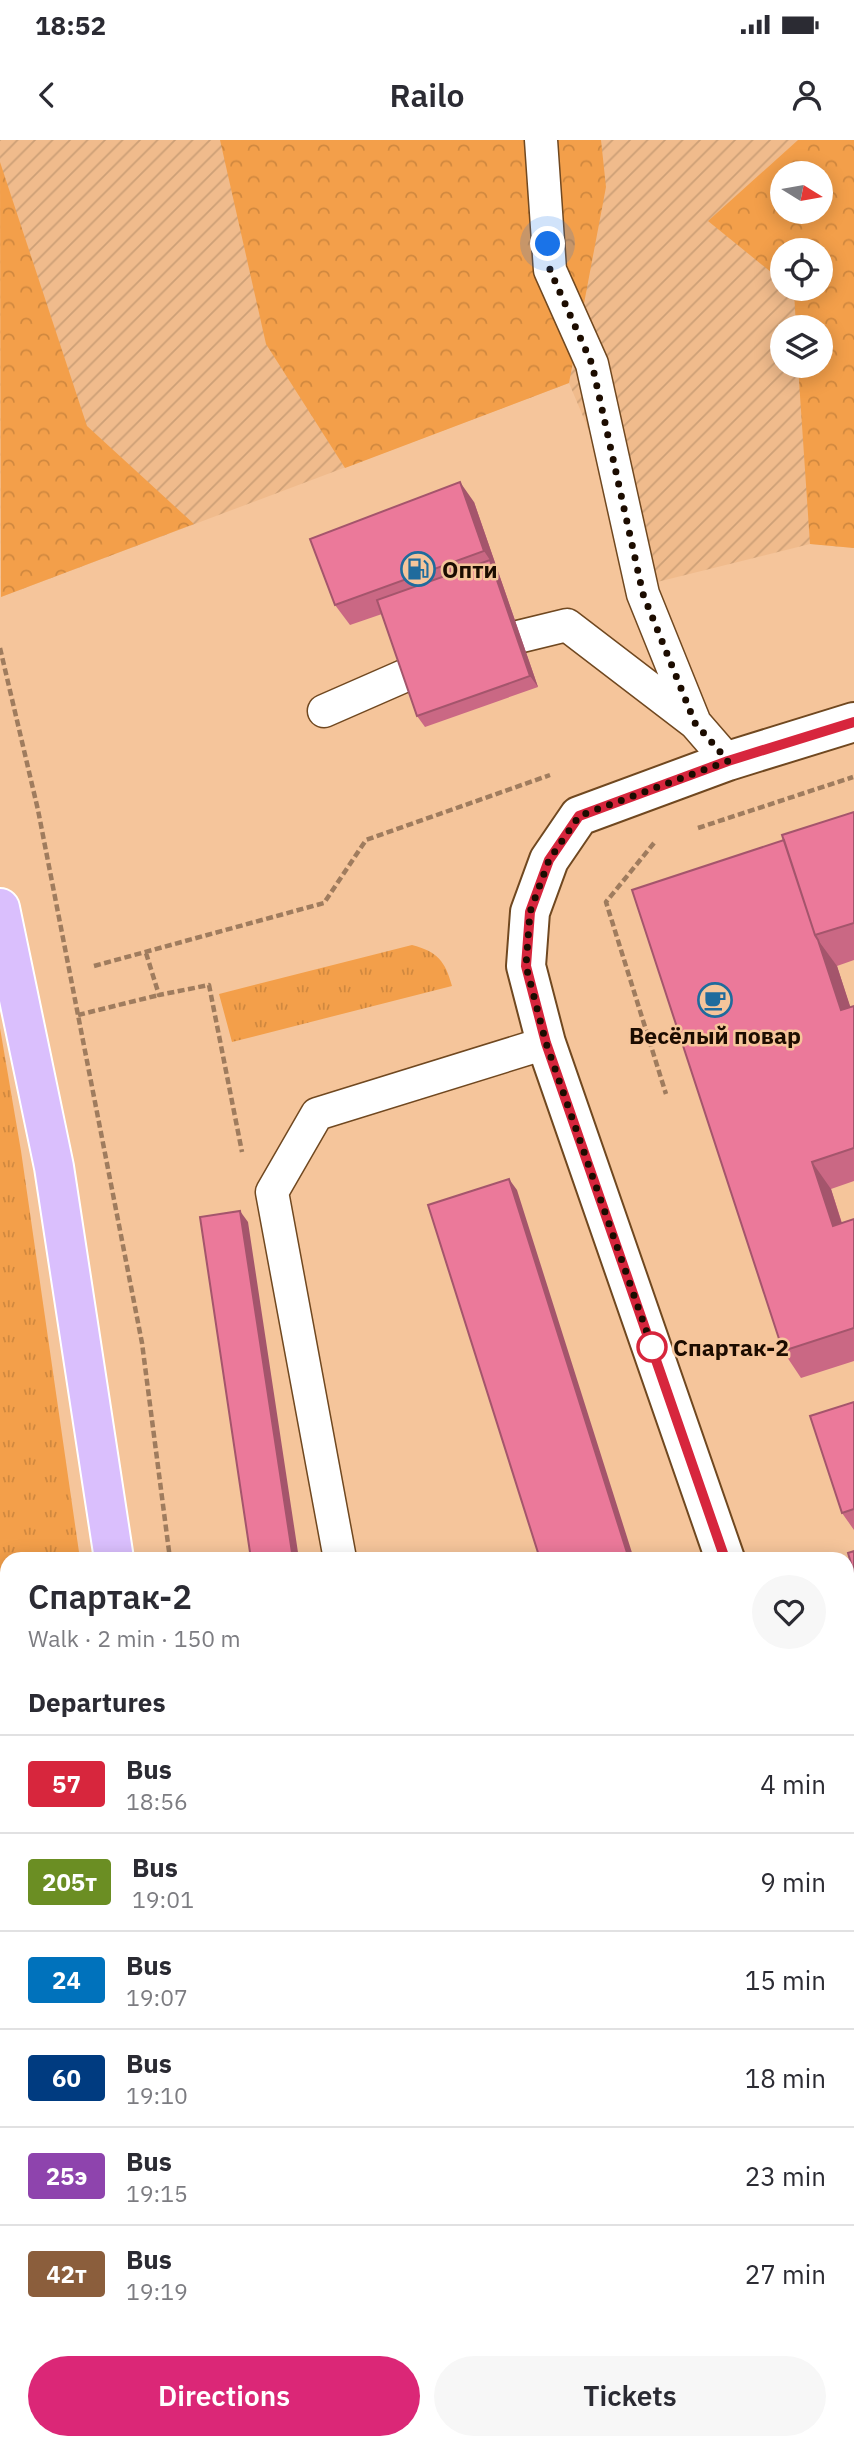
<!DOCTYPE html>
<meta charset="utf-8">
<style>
:root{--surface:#fff;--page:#f7f7f7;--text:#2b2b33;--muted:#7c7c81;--line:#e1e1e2;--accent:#db2777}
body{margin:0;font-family:"IBM Plex Sans",sans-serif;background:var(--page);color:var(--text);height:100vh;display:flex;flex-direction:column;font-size:26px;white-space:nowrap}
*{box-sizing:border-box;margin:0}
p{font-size:23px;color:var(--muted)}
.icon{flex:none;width:38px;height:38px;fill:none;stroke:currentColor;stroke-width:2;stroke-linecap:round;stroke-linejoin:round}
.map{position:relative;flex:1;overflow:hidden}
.side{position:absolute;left:0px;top:1412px;width:854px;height:898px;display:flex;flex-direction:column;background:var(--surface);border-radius:21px 21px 0 0;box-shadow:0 4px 18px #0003}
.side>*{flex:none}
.badge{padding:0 14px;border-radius:5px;font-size:24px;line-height:46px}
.needle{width:46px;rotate:101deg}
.fabs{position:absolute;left:770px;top:21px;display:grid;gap:14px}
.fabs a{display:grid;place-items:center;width:63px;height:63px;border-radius:50%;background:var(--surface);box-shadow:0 4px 18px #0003;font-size:35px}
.you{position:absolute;width:35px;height:35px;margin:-18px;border:5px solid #fff;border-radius:50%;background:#1a73e8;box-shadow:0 0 0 10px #1a73e833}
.map>.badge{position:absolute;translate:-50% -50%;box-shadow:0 0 0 4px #fff}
h2{padding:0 28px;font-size:26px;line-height:63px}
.round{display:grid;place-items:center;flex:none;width:74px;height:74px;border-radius:37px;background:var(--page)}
.summary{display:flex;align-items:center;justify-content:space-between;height:119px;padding:0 28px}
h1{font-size:33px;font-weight:600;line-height:52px}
.action{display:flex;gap:14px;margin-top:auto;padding:14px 28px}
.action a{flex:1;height:80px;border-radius:42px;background:var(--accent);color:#fff;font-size:28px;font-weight:600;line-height:80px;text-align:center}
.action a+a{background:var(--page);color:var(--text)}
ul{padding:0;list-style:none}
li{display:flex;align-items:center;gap:21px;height:98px;padding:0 28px;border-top:2px solid var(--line)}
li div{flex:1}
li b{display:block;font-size:26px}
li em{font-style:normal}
li .badge{min-width:77px;font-weight:700;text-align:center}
.status{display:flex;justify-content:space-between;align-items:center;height:49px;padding:0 35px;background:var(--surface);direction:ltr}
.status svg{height:19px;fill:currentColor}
header{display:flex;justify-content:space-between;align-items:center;height:91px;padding:0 28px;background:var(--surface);font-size:32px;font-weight:600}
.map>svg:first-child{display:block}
.industrial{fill:url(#industrial-furrows);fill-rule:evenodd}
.grass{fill:url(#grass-tufts)}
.forest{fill:url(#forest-crowns);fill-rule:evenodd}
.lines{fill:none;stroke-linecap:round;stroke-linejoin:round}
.lane-casing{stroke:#704820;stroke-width:35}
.street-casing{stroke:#704820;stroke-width:42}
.secondary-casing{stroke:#704820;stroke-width:42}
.primary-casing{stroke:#fff;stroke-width:42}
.path{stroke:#9f7c5e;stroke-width:4.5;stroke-dasharray:7 3.5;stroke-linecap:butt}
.lane{stroke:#fff;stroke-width:32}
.street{stroke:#fff;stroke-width:38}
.secondary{stroke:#fff;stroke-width:38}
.primary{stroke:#dabffd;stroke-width:38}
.wall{fill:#ca6884}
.shaded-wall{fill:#a4556c}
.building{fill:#eb799a;stroke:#a4556c;stroke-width:2}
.line-casing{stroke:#fff;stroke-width:16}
.line{stroke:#d7263d;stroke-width:10}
.walk{stroke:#1c0c00;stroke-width:7;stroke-dasharray:0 12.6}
.stop-dot{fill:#fff;stroke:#d7263d;stroke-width:3.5}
.labels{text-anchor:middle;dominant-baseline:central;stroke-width:5;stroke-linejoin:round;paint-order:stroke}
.poi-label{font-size:23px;font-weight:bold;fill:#1c0c00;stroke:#f5c59b;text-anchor:start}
.stop-label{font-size:23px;font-weight:bold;fill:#1c0c00;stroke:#f5c59b;text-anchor:start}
</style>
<div class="status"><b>18:52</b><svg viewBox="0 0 49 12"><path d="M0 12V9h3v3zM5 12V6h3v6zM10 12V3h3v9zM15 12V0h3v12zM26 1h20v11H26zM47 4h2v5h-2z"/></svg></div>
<header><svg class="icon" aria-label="back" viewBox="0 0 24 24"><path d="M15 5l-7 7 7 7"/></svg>Railo<svg class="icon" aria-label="person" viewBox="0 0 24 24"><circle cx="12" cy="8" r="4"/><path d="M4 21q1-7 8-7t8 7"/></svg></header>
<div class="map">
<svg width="854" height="2309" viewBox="0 0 854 2309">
<defs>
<pattern id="industrial-furrows" width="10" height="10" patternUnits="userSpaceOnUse" patternTransform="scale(1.75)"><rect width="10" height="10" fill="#f0bb8c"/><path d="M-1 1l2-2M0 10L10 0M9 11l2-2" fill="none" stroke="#cda077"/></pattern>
<pattern id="grass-tufts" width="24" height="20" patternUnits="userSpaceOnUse" patternTransform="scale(1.75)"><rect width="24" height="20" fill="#f39f4a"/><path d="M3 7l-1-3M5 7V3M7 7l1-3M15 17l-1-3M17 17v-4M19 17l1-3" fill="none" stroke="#d0883f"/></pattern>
<pattern id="forest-crowns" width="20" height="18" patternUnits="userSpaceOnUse" patternTransform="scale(1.75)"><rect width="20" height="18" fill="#f39f4a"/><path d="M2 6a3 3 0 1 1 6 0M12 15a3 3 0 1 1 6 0" fill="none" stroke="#d0883f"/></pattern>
</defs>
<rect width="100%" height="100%" fill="#f5c59b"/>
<path class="industrial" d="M0,0H854V408L810,404L653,443L569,243L1,457ZM782,33H821V72H782ZM782,110H821V149H782ZM782,187H821V226H782Z"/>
<path class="grass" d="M412,805C438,812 445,821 452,846L232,902L219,854Z
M0,888L21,1011L80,1419H7V2303H208L209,2309H0Z"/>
<path class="forest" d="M220,0H601L606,47L569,243L345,328L266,204Z
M798,0H854V408L810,404L798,226H821V187H796L794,151L792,149H821V110H782V141L708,81ZM821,33V72H782V33Z
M0,22L87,286L194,384L1,457Z"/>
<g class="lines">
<g class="lane-casing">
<path id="lane" d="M541,0L550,130L592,224L643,454L695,583
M489,504L567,485L695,583L728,621
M324,571L404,536
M340,1419L272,1052L317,974L546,903
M847,2175L854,2173
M516,2303L517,2309"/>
</g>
<g class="street-casing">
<path id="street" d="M847,1809L854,1825"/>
</g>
<g class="secondary-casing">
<path id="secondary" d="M725,1419L546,903L526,826L530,772L549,720L579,676L728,621L854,582"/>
</g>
<g class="primary-casing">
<path id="primary" d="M0,768L54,1027L114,1419
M246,2303V2309"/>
</g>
<path class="path" d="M0,508L38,670L142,1203L170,1419
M698,688L853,637
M654,703L606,762L666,954
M146,813L159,855L209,845L242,1012
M94,826L324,763L366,700L550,635
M78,875L159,855
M327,2309L328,2303"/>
<use href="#lane" class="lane"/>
<use href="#street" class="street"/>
<use href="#secondary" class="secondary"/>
<use href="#primary" class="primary"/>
</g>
<path class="wall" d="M474,362L538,547L425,587L417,576L382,474L350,485L335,465Z
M854,672V820L837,826L850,867L854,866V1041L831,1049L842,1083L854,1079V1221L801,1238L783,1211L784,700Z
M854,1262V1390L842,1373Z"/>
<path class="shaded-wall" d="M460,342L474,362L538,547L530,536L490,420L484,411Z
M818,800L837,826L854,878L841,870Z
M812,1022L831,1049L851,1113L833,1086Z
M509,1039L517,1050L634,1419H629Z
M240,1071L248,1082L299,1419H293Z"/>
<path class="building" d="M460,342L484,411L335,465L310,399Z
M490,420L530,536L417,576L377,460Z
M854,672V783L815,795L782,695Z
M784,700L815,795L818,800L841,870L854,866V1008L812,1022L833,1086L854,1079V1188L783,1211L632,750Z
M509,1039L629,1419H540L428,1065Z
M240,1071L293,1419H251L200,1077Z
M854,1262V1369L842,1373L810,1276Z
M854,1411V1434L848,1413Z"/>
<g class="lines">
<g class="line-casing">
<path id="line" d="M725,1419L546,903L526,826L530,772L549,720L579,676L728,621L854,582"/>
</g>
<use href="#line" class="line"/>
<path class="walk" d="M548,104L550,130L592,224L643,454L695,583L728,621L579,676L549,720L530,772L526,826L546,903L652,1207"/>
</g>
<defs>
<g id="fuel-ring" transform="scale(1.75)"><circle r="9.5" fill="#f5c59b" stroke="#1f6b9d" stroke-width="1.5"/><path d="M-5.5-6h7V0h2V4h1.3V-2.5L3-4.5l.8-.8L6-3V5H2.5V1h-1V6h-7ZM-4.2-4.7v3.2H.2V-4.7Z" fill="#1f6b9d"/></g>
<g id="cafe-ring" transform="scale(1.75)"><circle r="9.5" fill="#f5c59b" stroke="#1f6b9d" stroke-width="1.5"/><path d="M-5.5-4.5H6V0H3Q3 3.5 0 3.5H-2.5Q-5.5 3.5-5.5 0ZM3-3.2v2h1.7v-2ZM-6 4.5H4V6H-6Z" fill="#1f6b9d"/></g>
</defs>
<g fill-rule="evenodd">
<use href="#fuel-ring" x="418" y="429"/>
<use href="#cafe-ring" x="715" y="860"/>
</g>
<circle class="stop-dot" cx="652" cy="1207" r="14"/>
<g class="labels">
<g class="poi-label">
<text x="442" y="429">Опти</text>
<text x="715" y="895" text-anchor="middle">Весёлый повар</text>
</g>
<g class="stop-label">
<text x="673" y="1207">Спартак-2</text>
</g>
</g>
</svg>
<div class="fabs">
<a><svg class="needle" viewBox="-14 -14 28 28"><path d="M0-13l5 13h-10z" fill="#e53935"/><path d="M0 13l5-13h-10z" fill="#7c7c81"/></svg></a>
<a><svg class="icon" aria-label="locate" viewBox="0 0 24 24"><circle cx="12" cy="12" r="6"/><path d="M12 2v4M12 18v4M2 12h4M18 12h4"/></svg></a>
<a><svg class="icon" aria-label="layers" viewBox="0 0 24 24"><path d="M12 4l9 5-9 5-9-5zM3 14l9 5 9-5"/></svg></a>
</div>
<div class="you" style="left:548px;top:104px"></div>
<section class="side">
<div class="summary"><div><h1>Спартак-2</h1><p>Walk · 2 min · 150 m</p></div><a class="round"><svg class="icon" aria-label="heart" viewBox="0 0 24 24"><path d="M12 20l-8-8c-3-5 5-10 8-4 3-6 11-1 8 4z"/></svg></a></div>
<h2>Departures</h2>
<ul>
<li><span class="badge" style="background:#d7263d;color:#fff">57</span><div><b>Bus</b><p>18:56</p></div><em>4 min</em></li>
<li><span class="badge" style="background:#6b8e23;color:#fff">205т</span><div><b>Bus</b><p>19:01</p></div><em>9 min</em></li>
<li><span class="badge" style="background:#0072bc;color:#fff">24</span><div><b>Bus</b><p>19:07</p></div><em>15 min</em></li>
<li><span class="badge" style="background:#003b80;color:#fff">60</span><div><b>Bus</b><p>19:10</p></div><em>18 min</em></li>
<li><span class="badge" style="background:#8e44ad;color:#fff">25э</span><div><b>Bus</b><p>19:15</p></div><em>23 min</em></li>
<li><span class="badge" style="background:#8b5e3c;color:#fff">42т</span><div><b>Bus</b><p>19:19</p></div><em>27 min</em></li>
</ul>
<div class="action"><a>Directions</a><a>Tickets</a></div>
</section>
</div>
